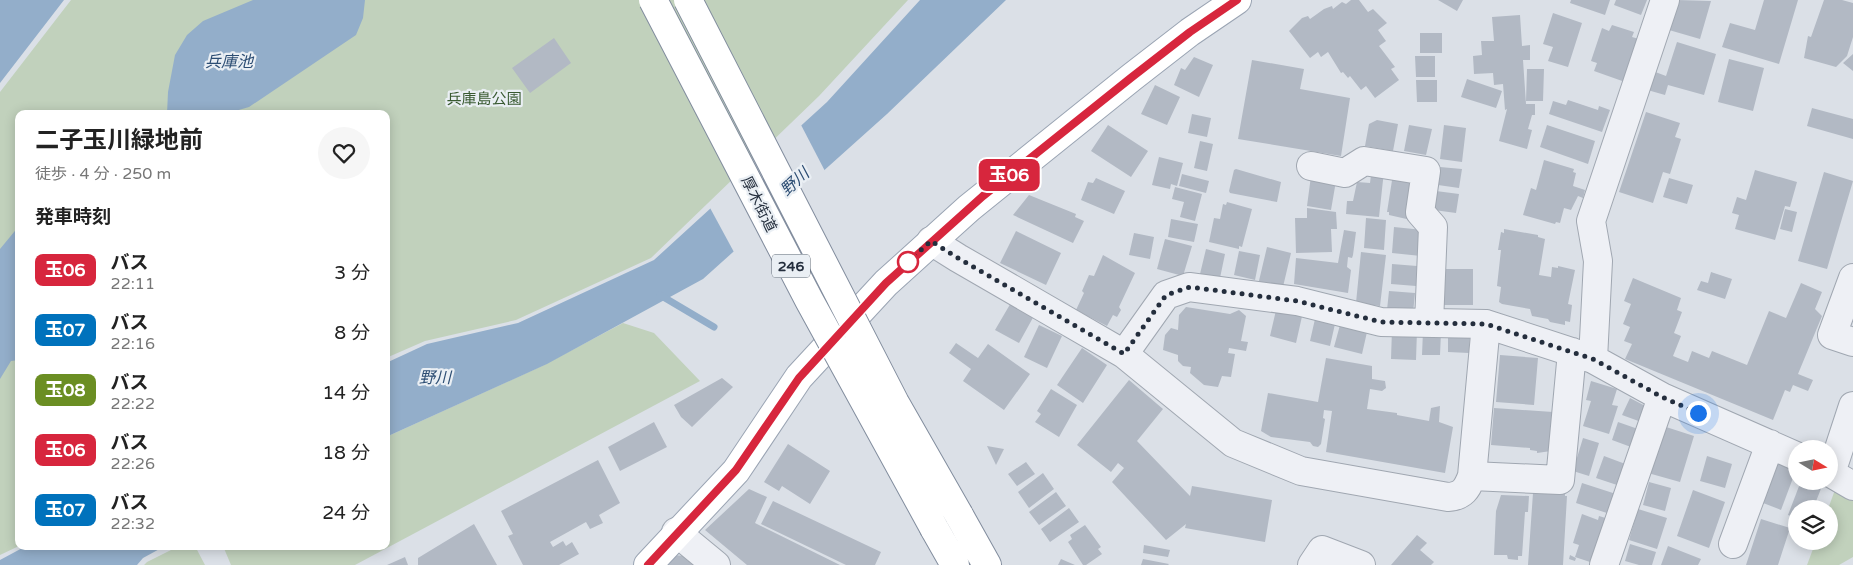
<!DOCTYPE html>
<html lang="ja">
<meta charset="utf-8">
<style>
:root{--surface:#fff;--page:#f6f6f6;--text:#222;--muted:#767676}
body{margin:0;font-family:"Varela Round","Noto Sans JP",sans-serif;background:var(--page);color:var(--text);height:100vh;display:flex;flex-direction:column;font-size:19px;white-space:nowrap}
*{box-sizing:border-box;margin:0}
p{font-size:16px;color:var(--muted)}
.icon{flex:none;width:28px;height:28px;fill:none;stroke:currentColor;stroke-width:2;stroke-linecap:round;stroke-linejoin:round}
.map{position:relative;flex:1;overflow:hidden}
.sheet{position:absolute;left:15px;top:110px;width:375px;height:440px;display:flex;flex-direction:column;background:var(--surface);border-radius:10px;box-shadow:0 2px 12px #0003}
.sheet>*{flex:none}
.badge{padding:0 10px;border-radius:8px;font-size:18px;line-height:32px}
.needle{width:32px;rotate:100deg}
.fabs{position:absolute;left:1788px;top:440px;display:grid;gap:10px}
.fabs a{display:grid;place-items:center;width:50px;height:50px;border-radius:50%;background:var(--surface);box-shadow:0 2px 12px #0003;font-size:25px}
.you{position:absolute;width:25px;height:25px;margin:-12px;border:4px solid #fff;border-radius:50%;background:#1a73e8;box-shadow:0 0 0 8px #1a73e833}
.map>.badge{position:absolute;translate:-50% -50%;box-shadow:0 0 0 2px #fff}
h2{padding:0 20px;font-size:19px;line-height:45px}
.round{display:grid;place-items:center;flex:none;width:52px;height:52px;border-radius:26px;background:var(--page)}
.headline{display:flex;align-items:center;justify-content:space-between;height:85px;padding:0 20px}
h1{font-size:24px;font-weight:700;line-height:38px}
ul{padding:0;list-style:none}
li{display:flex;align-items:center;gap:15px;height:60px;padding:0 20px}
li div{flex:1}
li b{display:block;font-size:19px}
li em{font-style:normal}
li .badge{min-width:55px;font-weight:700;text-align:center}
.map>svg:first-child{display:block}
.green{fill:#c1d1bc}
.water{fill:#93aeca}
.pier{fill:#dbe0e7}
.lines{fill:none;stroke-linecap:round;stroke-linejoin:round}
.stream{stroke:#93aeca;stroke-width:7}
.building{fill:#b2b9c4}
.minor-casing{stroke:#a0a7b1;stroke-width:30}
.major-casing{stroke:#9aa4b3;stroke-width:30}
.highway-casing{stroke:#828d9e;stroke-width:30}
.minor{stroke:#eef0f5;stroke-width:28}
.major{stroke:#fff;stroke-width:28}
.highway{stroke:#fff;stroke-width:28}
.highway-bridge-casing{stroke:#828d9e;stroke-width:30;stroke-linecap:butt}
.highway-bridge{stroke:#fff;stroke-width:28}
.line-casing{stroke:#fff;stroke-width:11}
.line{stroke:#d7263d;stroke-width:8}
.walk{stroke:#242e3d;stroke-width:5;stroke-dasharray:0 9}
.stop-dot{fill:#fff;stroke:#d7263d;stroke-width:2.5}
.labels{text-anchor:middle;dominant-baseline:central;stroke-width:4.5;stroke-linejoin:round;paint-order:stroke}
.shield{fill:#eaeff4;stroke:#5f6874;stroke-width:1}
.shield-label{font-size:14px;font-weight:bold;fill:#242e3d}
.park-label{font-size:15px;fill:#395a31;stroke:#eaeff4}
.street-label{font-size:15px;fill:#242e3d;stroke:#eaeff4}
.water-label{font-size:16px;font-style:italic;fill:#2c4d73;stroke:#eaeff4}
</style>
<div class="map">
<svg width="1853" height="565" viewBox="0 0 1853 565">
<rect width="100%" height="100%" fill="#dbe0e7"/>
<path class="green" d="M71,0H908L819,96L651,258L516,320L425,341L386,358V114H19V546L0,555V92Z
M623,323L654,333L700,381L355,565H231L223,546H386V437L542,366Z
M1836,487L1853,498V557L1839,565H1807L1816,541H1829L1828,509Z
M179,546H195L205,565H144L147,562Z"/>
<path class="water" d="M0,0H64L0,83Z
M253,0H365L363,18L356,35L249,107L225,114H167L168,92L175,55L187,35L203,21Z
M920,0H1006L887,114L703,279L547,364L386,437V363L427,344L518,323L654,260L827,102Z
M19,226V360L11,361L0,379V249Z
M26,546H165L143,558L137,565H0V560Z"/>
<path class="pier" d="M800,123L826,173L735,254L709,206Z"/>
<g class="lines">
<path class="stream" d="M660,295L714,327"/>
</g>
<path class="building" d="M1351,0H1359L1368,12L1373,9L1387,23L1378,30L1386,41L1379,46L1395,67L1391,69L1399,80L1375,98L1366,86L1361,90L1350,76L1348,78L1343,72L1341,73L1328,52L1321,57L1318,52L1310,58L1289,31L1302,18L1308,16L1310,19L1324,9L1332,6L1333,9L1342,2L1346,4Z
M1438,0H1463L1457,11Z
M1571,0H1610L1605,15L1570,3Z
M1616,0H1647L1641,15L1614,5Z
M1677,0L1711,1L1700,39L1669,30Z
M1764,0H1798L1779,64L1722,47L1730,23L1755,30Z
M1824,0H1842L1853,3V37L1847,56L1836,67L1804,58L1808,36L1811,37Z
M1553,13L1582,23L1568,67L1548,61L1553,47L1543,44Z
M1520,15L1522,46L1530,45V60H1523L1526,104H1535V115H1532L1528,129L1532,130L1527,149L1499,141L1507,109L1505,110L1503,84L1494,85L1493,73L1474,74L1473,56L1482,55L1481,41H1494L1492,17Z
M1612,25L1634,32L1632,37L1639,39L1625,82L1594,71L1597,63L1591,61L1602,28L1609,31Z
M1420,33H1442V53H1420Z
M554,38L571,63L530,93L512,68Z
M1677,42L1716,54L1704,95L1668,85L1665,95L1644,89L1650,70L1666,76Z
M1853,54V71L1843,63Z
M1415,56H1435V77H1416Z
M1194,57L1213,65L1199,97L1174,85L1181,68L1185,70Z
M1729,59L1764,68L1753,111L1718,102Z
M1252,60L1304,69L1300,89L1350,98L1341,156L1238,139Z
M1527,69H1544L1543,101H1526Z
M1467,79L1502,91L1496,108L1461,97Z
M1416,80H1437V102H1417Z
M1155,85L1180,97L1167,125L1141,114Z
M1568,100L1598,110L1599,106L1610,110L1602,132L1549,114L1553,101L1566,105Z
M1812,108L1853,119V139L1807,126Z
M1646,112L1680,123L1675,137L1681,139L1670,174L1663,172L1653,203L1619,192Z
M1192,114L1211,118L1207,137L1188,133Z
M1377,120L1398,124L1393,151L1365,146L1369,124Z
M1108,125L1148,151L1131,177L1091,151Z
M1409,125L1432,129L1426,155L1404,151Z
M1444,125L1466,128L1462,162L1440,159Z
M1547,125L1595,141L1588,164L1540,147Z
M1200,141L1213,144L1207,171L1194,168Z
M1159,157L1183,163L1177,186L1171,184L1170,189L1152,185Z
M1544,160L1574,169L1573,172L1576,173L1573,186L1585,190L1583,198L1578,196L1571,210L1564,208L1560,223L1556,222L1555,224L1523,215L1531,188L1536,190Z
M1440,167L1462,169L1459,188L1438,185Z
M1236,169L1281,182L1277,202L1230,193L1229,191L1234,170Z
M1755,170L1797,182L1790,207L1785,206L1775,240L1735,229L1739,215L1732,213L1737,197L1746,200Z
M1384,171L1379,217L1346,214L1347,201H1353L1357,182L1370,183L1371,175Z
M1824,172L1853,181L1827,269L1798,261Z
M1182,174L1209,181L1206,193L1179,186Z
M1393,174L1416,180L1411,220L1389,215V212H1387Z
M1311,176L1336,181L1331,210L1307,206Z
M1096,178L1125,191L1114,214L1081,200L1088,182L1093,183Z
M1669,178L1693,185L1687,204L1663,197Z
M1175,187L1202,194L1195,221L1180,217L1184,202L1172,199Z
M1436,191L1459,194L1456,213L1434,210Z
M1029,195L1076,214L1075,217L1084,221L1073,243L1013,215Z
M1227,202L1252,209L1242,247L1239,246V249L1209,242L1214,218L1220,219L1223,204L1226,205Z
M1307,208L1336,212L1337,229H1331L1332,252L1296,253L1295,218H1307Z
M1785,209L1797,212L1792,232L1780,229Z
M1366,218L1386,220L1384,250L1364,248Z
M1171,219L1198,224L1194,242L1168,237Z
M1394,227L1423,230L1421,256L1392,253Z
M1504,229L1538,235V237L1545,239L1539,275L1551,277L1552,267L1558,268V266L1575,270L1568,304L1572,305L1570,322L1565,321V325L1550,322L1548,319L1532,316L1530,309L1502,304L1499,302L1501,287L1497,286L1501,250H1498L1501,232L1504,233Z
M1344,230L1356,232L1353,255L1352,258L1348,257L1347,267L1351,270L1348,293L1294,284L1296,258L1338,263Z
M1016,231L1061,253L1046,285L1000,263Z
M1134,233L1154,237L1150,259L1129,255Z
M1165,239L1192,246L1183,276L1157,269Z
M1267,247L1291,253L1282,291L1258,285Z
M1206,249L1225,254L1220,278L1200,274Z
M1239,251L1260,255L1255,280L1234,275Z
M1361,252L1386,255L1380,306L1356,303Z
M1103,255L1135,273L1119,307L1121,310L1117,317L1113,315L1107,326L1076,310L1084,293L1082,291L1089,275L1094,276Z
M1392,264L1417,266L1416,286L1391,284Z
M1444,269H1473V305H1441Z
M1711,272L1732,279L1725,299L1697,290L1701,281L1708,283Z
M1633,278L1681,298L1677,310L1682,312L1674,333L1681,336L1673,356L1688,362L1692,351L1709,358L1712,351L1747,365L1769,311L1786,318L1801,283L1822,292L1815,309L1822,316L1798,374L1813,380L1808,391L1793,385L1790,392L1785,390L1773,420L1625,359L1632,344L1624,341L1630,327L1623,324L1631,304L1624,301Z
M1389,291L1415,293L1413,313L1387,310Z
M1012,301L1035,314L1019,343L995,330Z
M1277,306L1303,312L1296,343L1270,336Z
M1186,307L1230,314L1239,310L1246,316L1241,341L1248,342L1246,351L1229,348L1228,353L1235,354L1231,377L1222,376L1218,387L1204,385L1190,373L1191,367L1183,366L1178,361V355L1163,350L1165,335L1171,328L1178,330L1179,315Z
M1315,319L1335,324L1330,346L1310,341Z
M1039,325L1062,336L1047,368L1024,357Z
M1340,325L1367,332L1362,354L1334,347Z
M1392,329L1417,330L1416,360L1391,359Z
M1423,331L1441,332L1440,355H1422Z
M1448,334L1470,335L1469,353L1448,352Z
M956,343L978,358L988,344L1030,374L1004,410L963,381L971,369L949,353Z
M1082,348L1107,365L1083,403L1057,385Z
M1500,355L1538,358L1534,405L1496,402Z
M1326,358L1372,366V379L1385,381L1386,388L1382,391L1370,389L1367,409L1397,413V415L1429,421L1431,408L1440,406L1439,422L1453,427L1445,473L1326,452L1332,411L1324,410L1323,418L1325,419L1321,444L1318,447L1313,446L1310,442L1271,437L1261,431L1268,393L1318,402Z
M722,378L733,387L692,427L681,417L674,405Z
M1129,380L1163,409L1137,441L1190,496L1192,486L1272,500L1265,542L1185,528L1186,524L1166,540L1112,482L1124,468L1118,463L1111,472L1077,445Z
M1591,381L1617,389L1612,405L1618,406L1609,434L1583,426L1591,401L1586,400Z
M1051,389L1077,405L1059,437L1035,422L1041,414L1037,411Z
M1630,398L1649,408L1644,423L1622,415Z
M1494,408L1553,412L1551,451L1537,453V451L1530,450V448L1491,445Z
M654,422L667,447L620,471L608,447Z
M1618,422L1638,429L1631,447L1612,440Z
M1663,426L1694,436L1680,482L1648,473Z
M1583,438L1599,443L1589,476L1573,471Z
M788,444L830,471L810,504L782,486L779,491L764,482Z
M987,446L1004,449L996,465Z
M1604,456L1628,465L1620,486L1596,478Z
M1707,456L1732,464L1725,488L1700,481Z
M598,460L620,503L599,515L603,523L590,529L586,522L550,542L553,547L563,541L566,546L572,542L579,554L559,565H523L508,536L513,534L501,511Z
M1026,462L1035,474L1017,486L1008,474Z
M1774,462L1796,470L1781,510L1758,501Z
M1043,473L1054,489L1029,508L1018,492Z
M1801,481H1824L1813,509H1796V518L1788,515Z
M1649,482L1671,488L1665,511L1643,505Z
M1582,483L1616,494L1610,514L1576,503Z
M749,489L767,497L755,523L840,565H747L705,530Z
M1693,490L1725,502L1709,548L1677,536Z
M1550,491L1565,492V496H1567L1563,565H1528L1533,493L1549,494Z
M1056,492L1066,506L1039,525L1029,512Z
M1501,495L1529,496L1528,512H1525L1522,556H1518V560L1508,559L1507,555H1494L1496,511Z
M773,501L881,552L875,565H846L761,524Z
M1069,508L1079,522L1050,542L1041,529Z
M1638,509L1667,518L1657,549L1629,540Z
M1582,514L1598,520L1599,516L1615,521L1599,565L1575,557L1579,545L1573,543Z
M1761,519L1790,528L1778,565H1746Z
M474,524L497,565H418V558Z
M1085,525L1101,547L1098,549L1102,554L1086,565H1083L1068,542L1072,539L1070,535Z
M1417,535L1427,543L1420,550L1434,562L1431,565H1391Z
M1630,544L1656,552L1652,565H1639L1625,561Z
M1144,545L1170,550L1168,557L1143,553Z
M1668,546L1701,559L1698,565H1661Z
M669,555L688,556L687,561H691L696,565H661Z
M1570,555L1576,558L1575,561L1569,559Z
M405,557L408,565H387Z
M1061,559L1075,565H1058Z
M1143,559L1169,564L1168,565H1141Z"/>
<g class="lines">
<g class="minor-casing">
<path id="minor" d="M1311,166L1345,173L1364,161L1426,171L1420,212L1433,227L1429,323
M931,241L958,258L1124,354L1233,443L1301,471L1448,497C1463,496 1467,489 1472,476L1486,324L1593,359L1662,397L1796,456
M1853,278L1832,335L1853,342
M1124,354L1166,295L1189,287L1297,301L1381,322L1486,324
M1593,359L1598,261L1591,221L1665,0
M1829,472L1853,486
M1831,473L1853,406
M1472,476L1560,480L1572,352
M676,532L716,565
M1733,544L1770,444
M1312,565L1322,550L1361,565
M1604,565L1662,397"/>
</g>
<g class="major-casing">
<path id="major" d="M648,565L736,471L799,377L886,283L969,208L1132,77L1190,32L1237,0"/>
</g>
<g class="highway-casing">
<path id="highway" d="M959,515L987,565
M934,528L955,565"/>
</g>
<use href="#minor" class="minor"/>
<use href="#major" class="major"/>
<use href="#highway" class="highway"/>
<g class="highway-bridge-casing">
<path id="highway-bridge" d="M653,0L809,300L934,528
M688,0L895,403L959,515"/>
</g>
<use href="#highway-bridge" class="highway-bridge"/>
</g>
<g class="lines">
<g class="line-casing">
<path id="line" d="M648,565L736,470L799,378L886,283L983,196L1132,77L1190,32L1237,0"/>
</g>
<use href="#line" class="line"/>
<path class="walk" d="M908,262L931,241L958,258L1124,354L1166,295L1190,287L1297,301L1381,322L1486,324L1593,359L1662,397L1698,413"/>
</g>
<circle class="stop-dot" cx="908" cy="262" r="10"/>
<g class="labels">
<rect class="shield" x="772" y="254.5" width="38" height="23" rx="4"/>
<g class="shield-label">
<text x="791" y="266">246</text>
</g>
<g class="park-label">
<text x="484" y="99">兵庫島公園</text>
</g>
<g class="street-label">
<text transform="translate(759 204) rotate(63)">厚木街道</text>
</g>
<g class="water-label">
<text x="229" y="62">兵庫池</text>
<text transform="translate(795 182) rotate(-42)">野川</text>
<text x="435" y="378">野川</text>
</g>
</g>
</svg>
<div class="fabs">
<a><svg class="needle" viewBox="-14 -14 28 28"><path d="M0-13l5 13h-10z" fill="#e53935"/><path d="M0 13l5-13h-10z" fill="#767676"/></svg></a>
<a><svg class="icon" aria-label="layers" viewBox="0 0 24 24"><path d="M12 4l9 5-9 5-9-5zM3 14l9 5 9-5"/></svg></a>
</div>
<div class="you" style="left:1698px;top:413px"></div>
<b class="badge" style="left:1009px;top:175px;background:#d7263d;color:#fff">玉06</b>
<section class="sheet">
<div class="headline"><div><h1>二子玉川緑地前</h1><p>徒歩 · 4 分 · 250 m</p></div><a class="round"><svg class="icon" aria-label="heart" viewBox="0 0 24 24"><path d="M12 20l-8-8c-3-5 5-10 8-4 3-6 11-1 8 4z"/></svg></a></div>
<h2>発車時刻</h2>
<ul>
<li><span class="badge" style="background:#d7263d;color:#fff">玉06</span><div><b>バス</b><p>22:11</p></div><em>3 分</em></li>
<li><span class="badge" style="background:#0072bc;color:#fff">玉07</span><div><b>バス</b><p>22:16</p></div><em>8 分</em></li>
<li><span class="badge" style="background:#6b8e23;color:#fff">玉08</span><div><b>バス</b><p>22:22</p></div><em>14 分</em></li>
<li><span class="badge" style="background:#d7263d;color:#fff">玉06</span><div><b>バス</b><p>22:26</p></div><em>18 分</em></li>
<li><span class="badge" style="background:#0072bc;color:#fff">玉07</span><div><b>バス</b><p>22:32</p></div><em>24 分</em></li>
</ul>
</section>
</div>
